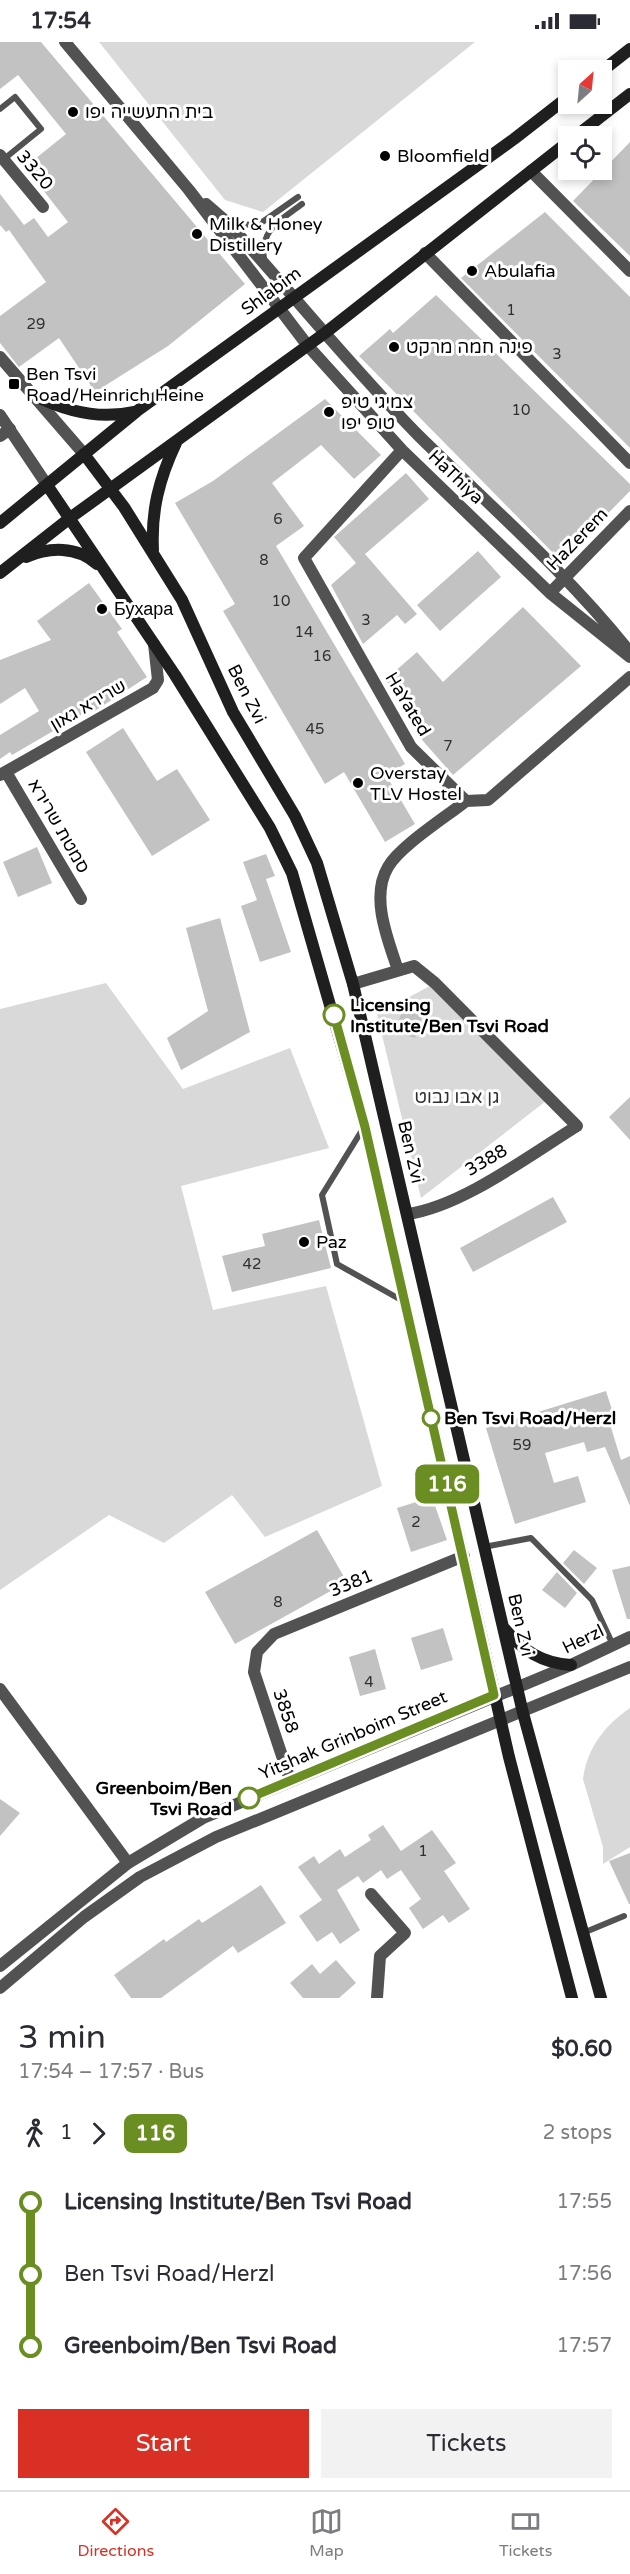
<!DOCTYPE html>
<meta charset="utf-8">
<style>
:root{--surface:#fff;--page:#f2f2f3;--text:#2b2b33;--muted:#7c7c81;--line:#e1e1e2;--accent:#d93025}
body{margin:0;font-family:"Varela Round",Heebo,sans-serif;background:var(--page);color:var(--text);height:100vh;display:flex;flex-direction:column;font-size:22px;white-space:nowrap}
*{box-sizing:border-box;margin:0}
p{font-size:20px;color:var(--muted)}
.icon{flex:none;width:33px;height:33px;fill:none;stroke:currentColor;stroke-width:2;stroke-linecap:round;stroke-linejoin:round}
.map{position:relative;height:1956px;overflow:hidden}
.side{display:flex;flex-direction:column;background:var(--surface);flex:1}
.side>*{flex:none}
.badge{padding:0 12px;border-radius:9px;font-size:21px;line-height:39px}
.needle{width:39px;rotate:27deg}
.buttons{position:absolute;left:558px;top:18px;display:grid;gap:12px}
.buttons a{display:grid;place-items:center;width:54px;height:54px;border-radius:0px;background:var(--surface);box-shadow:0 3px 9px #0003;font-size:30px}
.map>.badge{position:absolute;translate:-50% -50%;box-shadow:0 0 0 3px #fff}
.legs{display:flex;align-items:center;gap:9px;height:66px;padding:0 18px;font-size:20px}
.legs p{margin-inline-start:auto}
.headline{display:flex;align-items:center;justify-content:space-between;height:102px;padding:0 18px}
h1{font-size:33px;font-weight:600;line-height:45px}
.cta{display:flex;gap:12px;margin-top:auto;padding:12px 18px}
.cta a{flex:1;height:69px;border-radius:0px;background:var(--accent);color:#fff;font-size:24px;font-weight:600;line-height:69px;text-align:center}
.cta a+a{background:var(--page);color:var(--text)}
ul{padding:0 18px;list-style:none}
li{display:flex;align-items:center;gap:21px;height:72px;font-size:22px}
li i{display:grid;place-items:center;width:9px;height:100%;margin:0 8px;background:currentColor}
li i::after{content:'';width:15px;height:15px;margin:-8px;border:4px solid;border-radius:50%;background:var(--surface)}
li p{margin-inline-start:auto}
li:first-child i{background:linear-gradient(#0000 50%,currentColor 0)}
li:last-child i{background:linear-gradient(currentColor 50%,#0000 0)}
.status{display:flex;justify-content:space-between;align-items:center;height:42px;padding:0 30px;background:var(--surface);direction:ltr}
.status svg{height:16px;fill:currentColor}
.tab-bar{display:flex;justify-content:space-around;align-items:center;height:84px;border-top:2px solid var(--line);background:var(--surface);font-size:16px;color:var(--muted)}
.tab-bar a{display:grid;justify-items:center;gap:3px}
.tab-bar .selected{color:var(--accent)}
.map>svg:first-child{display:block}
.green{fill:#d9d9d9}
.building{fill:#c2c2c2}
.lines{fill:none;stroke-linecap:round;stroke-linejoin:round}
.service{stroke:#525252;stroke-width:6}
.minor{stroke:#525252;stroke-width:12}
.tertiary{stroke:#525252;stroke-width:12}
.secondary{stroke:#1f1f1f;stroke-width:12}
.line-1-casing{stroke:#fff;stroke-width:14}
.line-1{stroke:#6b8e23;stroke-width:9}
.poi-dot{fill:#000;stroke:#fff;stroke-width:2}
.stop-1-dot{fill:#fff;stroke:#6b8e23;stroke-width:3}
.labels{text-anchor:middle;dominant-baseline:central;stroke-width:6;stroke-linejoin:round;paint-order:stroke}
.number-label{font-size:15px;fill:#303030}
.poi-label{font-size:18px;fill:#000;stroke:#fff;text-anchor:start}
.street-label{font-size:18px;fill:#000;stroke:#fff}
.stop-label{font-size:18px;font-weight:bold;fill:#000;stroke:#fff;text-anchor:start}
.park-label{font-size:18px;fill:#303030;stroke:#fff}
</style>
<div class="status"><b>17:54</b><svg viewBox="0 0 49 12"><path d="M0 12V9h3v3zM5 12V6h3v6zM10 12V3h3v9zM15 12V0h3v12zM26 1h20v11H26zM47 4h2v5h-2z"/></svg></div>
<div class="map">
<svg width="630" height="1956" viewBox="0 0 630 1956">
<rect width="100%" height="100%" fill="#fff"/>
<path class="green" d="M99,0H475L263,170L225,158Z
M106,941L183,1047L290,1006L329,1106L181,1144L213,1268L326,1244L382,1444L265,1495L232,1453L164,1501L109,1473L0,1548V967Z
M430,944L546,1059L421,1156L377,972Z
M630,1666V1805L603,1822V1805L583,1737C587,1706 605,1683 630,1666Z"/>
<path class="building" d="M0,0H41L245,242L168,304L95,350L59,296L19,325L0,301V274L46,240L9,188L6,190L0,183V152L24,183L34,176L48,195L68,180L25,125L66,92L18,33L0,47Z
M630,100V214L573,159Z
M545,170L630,255V406L461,236Z
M436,253L630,442V449L561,519L359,314L390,287L393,291Z
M325,357L381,413L354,437L321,403L272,441L304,484L276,504L405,722L386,733L415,782L385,800L344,730L325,742L223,569L235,562L175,461L213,439Z
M406,431L429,457L365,512L417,572L405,582L397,573L363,602L331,543L356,521L334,495Z
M478,509L501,535L440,589L417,563Z
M89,541L122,587L117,590L147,635L93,670L91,667L12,713L10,710L0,717V693L39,669L25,646L0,662V618L51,598L37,579Z
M523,565L581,624L453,733L423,699L409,672L412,669L385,638L417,610L443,640Z
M123,686L157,739L177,727L210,778L152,814L86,710Z
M37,805L52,841L18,855L3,820Z
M266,812L275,834L266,837L291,910L260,920L241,864L257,858L243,820Z
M220,876L250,990L181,1028L167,996L208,969L186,886Z
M405,960L425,966L415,996L395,990Z
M630,1055V1098L609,1075Z
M553,1155L567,1180L473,1230L460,1206Z
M319,1178L331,1226L232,1250L222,1214L265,1204L262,1192Z
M606,1349L615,1377L609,1379L621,1418L630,1414V1464L605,1405L587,1410L584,1400L545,1411L554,1441L578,1434L586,1460L515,1482L486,1386Z
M432,1455L447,1498L411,1510L397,1466Z
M317,1488L347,1540L235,1602L205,1550Z
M574,1508L597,1526L584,1542L563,1521Z
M630,1524V1577H627L612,1528Z
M557,1530L577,1551L565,1566L542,1548Z
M443,1586L453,1618L421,1628L411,1596Z
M375,1607L386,1647L360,1654L349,1615Z
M0,1757L20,1771L0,1794Z
M383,1783L401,1809L432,1788L456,1821L444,1829L470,1867L449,1881L443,1873L423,1887L409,1866L421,1857L401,1828L387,1837L381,1828L363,1841L358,1834L337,1848L360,1888L340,1902L332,1890L317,1900L299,1874L322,1858L298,1825L314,1814L319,1822L340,1807L345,1815L371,1798L368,1793Z
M630,1811V1862H629L609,1819Z
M261,1843L286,1881L238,1911L233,1904L161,1956H131L114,1933L164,1897L166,1900L199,1877L202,1881Z
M336,1918L356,1941L339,1956H303L290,1941L312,1922L320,1932Z"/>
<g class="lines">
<path class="service" d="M0,67L15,55L41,87L4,117
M233,182L258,183L298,155
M264,217C260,187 281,178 302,162
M364,1085L322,1153L337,1222L403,1259
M484,1505L531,1496L592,1558L613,1603
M583,1891L624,1874"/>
<path class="minor" d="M65,0L189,148L308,304L402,408L550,551L630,615
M0,113L43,165
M531,129L630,229
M206,162L228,181C292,251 352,326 419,394C490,464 567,531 629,609
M425,211L630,421
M0,394L10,387
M402,408L304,516L411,705L466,759L488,758L630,635
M550,551L630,469
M6,730L81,857
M0,733L153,646L158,638L154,602
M398,928C388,898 370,855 388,825C400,804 446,775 466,759
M353,942L414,924L435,941L577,1084C530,1113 461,1165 407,1172
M0,1647L128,1821
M290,1738L254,1630L257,1610L274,1592L464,1514
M371,1852L405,1891L380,1914L377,1956"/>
<path class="tertiary" d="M0,315L84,412
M0,373L47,443
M0,1924L128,1821L203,1776L571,1623L630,1595
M0,1946L84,1875L140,1835L216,1795L630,1625"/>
<path class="secondary" d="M602,29L630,7
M576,94L630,52
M33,353C65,369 98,378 133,370
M84,412L124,465L182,558L233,670L295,774L317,821L353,942L523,1671L601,1956
M47,443L175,633L270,786L292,831L365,1085L509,1715L572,1956
M0,481L137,369L514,97L568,55
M153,508C151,469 159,437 176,401
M26,515C49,505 77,504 97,522
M0,531L70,476L325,291L568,100
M504,1586C523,1609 542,1621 571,1623"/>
</g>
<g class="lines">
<g class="line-1-casing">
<path id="line-1" d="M249,1756L494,1653L365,1085L334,973"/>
</g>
<use href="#line-1" class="line-1"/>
</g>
<g class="poi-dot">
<circle cx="73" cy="70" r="6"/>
<circle cx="385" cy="114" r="6"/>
<circle cx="197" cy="192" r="6"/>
<circle cx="472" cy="229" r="6"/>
<circle cx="394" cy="305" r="6"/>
<rect x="8" y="336" width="12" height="12" rx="3"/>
<circle cx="329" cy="370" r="6"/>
<circle cx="102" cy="567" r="6"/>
<circle cx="358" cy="741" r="6"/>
<circle cx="304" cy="1200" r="6"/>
</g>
<g class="stop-1-dot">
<circle cx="334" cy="973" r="10"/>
<circle cx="431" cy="1376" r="8"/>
<circle cx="249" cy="1756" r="10"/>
</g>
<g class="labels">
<g class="number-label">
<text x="511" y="268">1</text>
<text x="36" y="282">29</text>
<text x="557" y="312">3</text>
<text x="521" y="368">10</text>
<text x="278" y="477">6</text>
<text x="264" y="518">8</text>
<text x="281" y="559">10</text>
<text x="366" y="578">3</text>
<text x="304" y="590">14</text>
<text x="322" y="614">16</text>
<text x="315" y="687">45</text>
<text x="448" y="704">7</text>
<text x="252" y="1222">42</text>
<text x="522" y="1403">59</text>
<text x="416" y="1480">2</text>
<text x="278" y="1560">8</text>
<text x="369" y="1640">4</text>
<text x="423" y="1809">1</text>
</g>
<g class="poi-label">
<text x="85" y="70">בית התעשייה יפו</text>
<text x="397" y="114">Bloomfield</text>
<text x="209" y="182">Milk &amp; Honey<tspan x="209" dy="21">Distillery</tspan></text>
<text x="484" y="229">Abulafia</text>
<text x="406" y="305">פינה חמה מרקט</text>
<text x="26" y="332">Ben Tsvi<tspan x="26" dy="21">Road/Heinrich Heine</tspan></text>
<text x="341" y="360">צמיגי טיפ<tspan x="341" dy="21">טופ יפו</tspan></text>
<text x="114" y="567">Бухара</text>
<text x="370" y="731">Overstay<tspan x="370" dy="21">TLV Hostel</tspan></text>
<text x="316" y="1200">Paz</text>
</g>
<g class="street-label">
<text transform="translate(35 128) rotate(50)">3320</text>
<text transform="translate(271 249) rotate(-36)">Shlabim</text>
<text transform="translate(456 435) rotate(44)">HaThiya</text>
<text transform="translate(577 497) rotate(-46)">HaZerem</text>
<text transform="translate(247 652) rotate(63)">Ben Zvi</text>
<text transform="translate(408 662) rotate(59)">HaYated</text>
<text transform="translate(88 663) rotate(-30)">שרירא גאון</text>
<text transform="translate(59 784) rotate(60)">סמטת שרירא</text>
<text transform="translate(411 1110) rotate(77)">Ben Zvi</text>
<text transform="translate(486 1118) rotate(-30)">3388</text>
<text transform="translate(351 1541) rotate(-22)">3381</text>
<text transform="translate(521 1583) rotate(77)">Ben Zvi</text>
<text transform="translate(583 1597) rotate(-26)">Herzl</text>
<text transform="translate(286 1669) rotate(71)">3858</text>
<text transform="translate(353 1693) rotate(-23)">Yitshak Grinboim Street</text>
</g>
<g class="stop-label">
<text x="350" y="963">Licensing<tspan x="350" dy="21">Institute/Ben Tsvi Road</tspan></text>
<text x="444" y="1376">Ben Tsvi Road/Herzl</text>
<text x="232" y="1746" text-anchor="end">Greenboim/Ben<tspan x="232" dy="21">Tsvi Road</tspan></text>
</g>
<g class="park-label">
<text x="457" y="1055">גן אבו נבוט</text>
</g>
</g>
</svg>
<div class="buttons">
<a><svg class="needle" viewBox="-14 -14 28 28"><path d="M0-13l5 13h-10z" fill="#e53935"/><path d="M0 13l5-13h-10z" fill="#7c7c81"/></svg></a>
<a><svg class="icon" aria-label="locate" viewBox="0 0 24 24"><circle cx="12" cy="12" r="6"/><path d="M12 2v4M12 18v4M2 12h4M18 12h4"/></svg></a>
</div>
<b class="badge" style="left:447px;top:1442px;background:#6b8e23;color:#fff">116</b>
</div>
<section class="side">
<div class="headline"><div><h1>3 min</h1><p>17:54 – 17:57 · Bus</p></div><b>$0.60</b></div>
<div class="legs"><svg class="icon" aria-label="walk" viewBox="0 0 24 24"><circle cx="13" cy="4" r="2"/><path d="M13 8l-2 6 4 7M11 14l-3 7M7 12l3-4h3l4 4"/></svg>1<svg class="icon" aria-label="forward" viewBox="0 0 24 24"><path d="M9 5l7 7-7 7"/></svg><b class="badge" style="background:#6b8e23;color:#fff">116</b><p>2 stops</p></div>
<ul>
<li><i style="color:#6b8e23"></i><b>Licensing Institute/Ben Tsvi Road</b><p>17:55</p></li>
<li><i style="color:#6b8e23"></i><span>Ben Tsvi Road/Herzl</span><p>17:56</p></li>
<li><i style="color:#6b8e23"></i><b>Greenboim/Ben Tsvi Road</b><p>17:57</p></li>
</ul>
<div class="cta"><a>Start</a><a>Tickets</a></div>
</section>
<nav class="tab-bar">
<a class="selected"><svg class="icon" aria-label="directions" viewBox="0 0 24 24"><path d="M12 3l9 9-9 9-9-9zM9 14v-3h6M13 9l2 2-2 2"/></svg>Directions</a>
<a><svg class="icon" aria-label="map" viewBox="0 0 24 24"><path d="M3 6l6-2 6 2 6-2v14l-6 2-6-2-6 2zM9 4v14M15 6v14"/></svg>Map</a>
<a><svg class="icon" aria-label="tickets" viewBox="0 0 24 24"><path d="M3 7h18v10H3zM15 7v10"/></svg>Tickets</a>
</nav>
